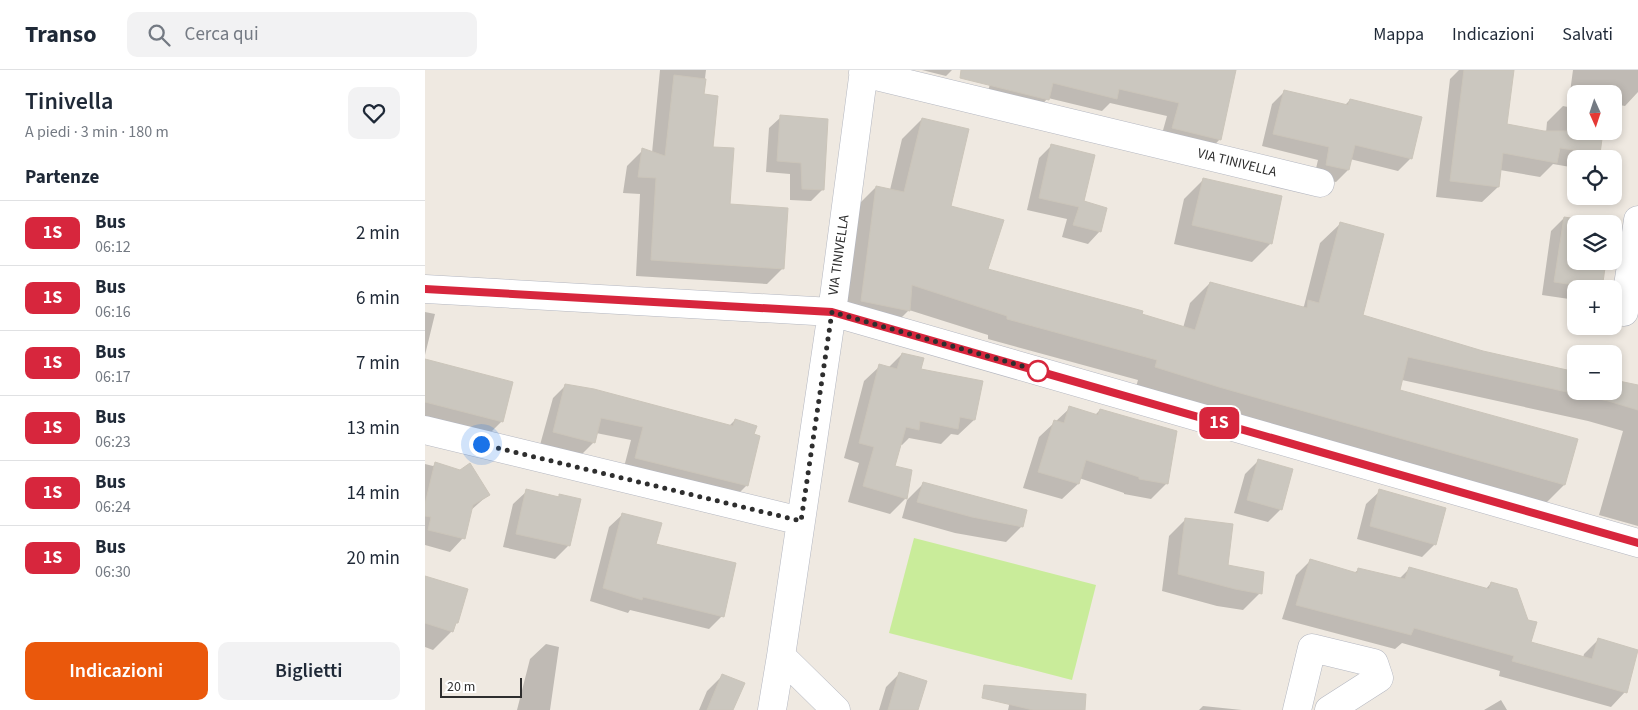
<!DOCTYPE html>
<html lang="it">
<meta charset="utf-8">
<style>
:root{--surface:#fff;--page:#f2f2f3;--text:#1f2937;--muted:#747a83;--line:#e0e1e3;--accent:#ea580c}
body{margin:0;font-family:"Source Sans 3",sans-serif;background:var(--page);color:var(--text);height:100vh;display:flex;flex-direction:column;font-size:19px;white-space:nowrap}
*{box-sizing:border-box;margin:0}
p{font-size:16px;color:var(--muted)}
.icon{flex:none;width:28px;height:28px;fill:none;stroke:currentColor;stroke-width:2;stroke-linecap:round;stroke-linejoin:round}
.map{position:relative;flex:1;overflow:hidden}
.side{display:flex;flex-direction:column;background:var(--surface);width:425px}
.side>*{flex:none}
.badge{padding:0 10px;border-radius:8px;font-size:18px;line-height:32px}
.needle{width:32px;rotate:177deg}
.buttons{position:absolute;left:1142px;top:15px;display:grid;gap:10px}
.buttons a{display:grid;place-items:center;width:55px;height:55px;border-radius:10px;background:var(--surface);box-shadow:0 2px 8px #0003;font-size:25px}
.scale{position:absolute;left:15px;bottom:12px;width:82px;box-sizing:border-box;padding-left:5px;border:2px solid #2e2e2e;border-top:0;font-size:14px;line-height:18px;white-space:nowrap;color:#2e2e2e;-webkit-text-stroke:4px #fff;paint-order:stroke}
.you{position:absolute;width:25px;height:25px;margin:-12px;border:4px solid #fff;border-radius:50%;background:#1a73e8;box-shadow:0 0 0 8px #1a73e833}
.map>.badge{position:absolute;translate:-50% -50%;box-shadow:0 0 0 2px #fff}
h2{padding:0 25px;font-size:19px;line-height:45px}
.round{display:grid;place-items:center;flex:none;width:52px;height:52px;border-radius:10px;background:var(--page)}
.headline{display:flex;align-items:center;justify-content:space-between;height:85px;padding:0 25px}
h1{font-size:24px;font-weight:600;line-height:38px}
.button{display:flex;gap:10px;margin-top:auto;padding:10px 25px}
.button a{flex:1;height:58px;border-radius:10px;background:var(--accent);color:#fff;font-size:20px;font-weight:600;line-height:58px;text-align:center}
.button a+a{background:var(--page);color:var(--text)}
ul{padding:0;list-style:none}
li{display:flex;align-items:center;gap:15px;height:65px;padding:0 25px;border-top:1px solid var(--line)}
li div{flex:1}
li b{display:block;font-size:19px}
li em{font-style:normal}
li .badge{min-width:55px;font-weight:700;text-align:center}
header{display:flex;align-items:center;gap:30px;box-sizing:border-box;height:70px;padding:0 25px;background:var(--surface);border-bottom:1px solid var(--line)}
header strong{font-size:24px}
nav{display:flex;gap:28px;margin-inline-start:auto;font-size:18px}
.search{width:350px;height:45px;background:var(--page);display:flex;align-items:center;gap:12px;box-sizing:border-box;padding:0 18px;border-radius:10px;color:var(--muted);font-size:19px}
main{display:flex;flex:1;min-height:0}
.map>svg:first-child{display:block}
.pitch{fill:#c9ec9a}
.shadow{fill:#0003}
.building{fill:#cbc7bf;stroke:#cbc5ba}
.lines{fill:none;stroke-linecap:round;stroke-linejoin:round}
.minor-casing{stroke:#b4b7c1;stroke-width:29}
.minor{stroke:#fff;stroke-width:28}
.line-casing{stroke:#fff;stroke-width:11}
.line{stroke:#d7263d;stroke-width:8}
.walk{stroke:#2e2e2e;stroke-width:5;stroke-dasharray:0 9}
.stop-dot{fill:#fff;stroke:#d7263d;stroke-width:2.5}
.labels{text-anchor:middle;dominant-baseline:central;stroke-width:4.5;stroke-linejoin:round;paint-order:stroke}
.street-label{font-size:14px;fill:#2e2e2e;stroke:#fff}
</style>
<header>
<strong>Transo</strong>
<div class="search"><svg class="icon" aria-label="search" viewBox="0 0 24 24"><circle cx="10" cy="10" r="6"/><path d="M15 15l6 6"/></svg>Cerca qui</div>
<nav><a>Mappa</a><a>Indicazioni</a><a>Salvati</a></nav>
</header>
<main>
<section class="side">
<div class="headline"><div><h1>Tinivella</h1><p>A piedi · 3 min · 180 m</p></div><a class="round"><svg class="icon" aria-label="heart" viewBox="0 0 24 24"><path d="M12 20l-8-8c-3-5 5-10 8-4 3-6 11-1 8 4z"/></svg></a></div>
<h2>Partenze</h2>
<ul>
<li><span class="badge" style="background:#d7263d;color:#fff">1S</span><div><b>Bus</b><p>06:12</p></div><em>2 min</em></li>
<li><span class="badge" style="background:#d7263d;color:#fff">1S</span><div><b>Bus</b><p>06:16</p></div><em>6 min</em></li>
<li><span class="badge" style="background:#d7263d;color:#fff">1S</span><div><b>Bus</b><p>06:17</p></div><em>7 min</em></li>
<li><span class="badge" style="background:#d7263d;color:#fff">1S</span><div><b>Bus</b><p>06:23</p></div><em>13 min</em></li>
<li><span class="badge" style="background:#d7263d;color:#fff">1S</span><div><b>Bus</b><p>06:24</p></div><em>14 min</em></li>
<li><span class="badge" style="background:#d7263d;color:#fff">1S</span><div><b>Bus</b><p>06:30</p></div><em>20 min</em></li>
</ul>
<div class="button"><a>Indicazioni</a><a>Biglietti</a></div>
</section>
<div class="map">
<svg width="1213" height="640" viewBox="0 0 1213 640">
<rect width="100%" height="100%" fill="#efe9e1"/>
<path class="pitch" d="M489,468L671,515L647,610L464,563Z"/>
<path class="shadow" d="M235,0H281L278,25L287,78L304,135L358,198L342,214L211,206L215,124L198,123L202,96L218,80L227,83Z
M497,0H527L521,6Z
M568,0H800L795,69L782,83L735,71L742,46L685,33L677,41L623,28L610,42L561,31Z
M1034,0H1088L1080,55L1121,63L1122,52L1138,36L1143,37L1148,0H1213V22L1200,36L1189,34V24H1151V61L1174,83L1168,89H1151V98L1128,94L1115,107L1075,100L1073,117L1057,132L1011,127L1025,9Z
M859,22L919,36L925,30L986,88L973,101L925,89L923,100L911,112L889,107L893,90L837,76L847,34Z
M356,47L398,119L386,131L365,130V104L341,102L344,58Z
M497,49L525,136L561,200L758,258L765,233L785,213L877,238L879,236L895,173L915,154L937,246L1058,282L1151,303V321H1189V311L1213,317V456L1174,445L1198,361L1163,351L977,310L974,321L1152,370L1139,415L1119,435L711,317L713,310L563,269V265L484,240L464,260L417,250L431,137L451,117L465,120L477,69Z
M626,76L675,161L663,174L637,167L642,149L602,140L614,88Z
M778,110L846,173L827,192L749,174L759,129Z
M1139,148L1151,154V191L1175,219H1151V230L1117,225L1126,161Z
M0,242L10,244L0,285Z
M477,284L549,350L533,365L526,364L516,374L484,368L477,375L475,374L468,397L481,428L465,444L423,432L434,393L419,388L439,311L455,296L463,298Z
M0,291L77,351L64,364L0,348Z
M141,315L304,356L310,350L328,364L322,415L309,428L198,401L206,370L171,363L169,372L156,385L115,375L128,328Z
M645,338L670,345L675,340L742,413L726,429L699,424V423L654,408L653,414L637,429L598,418L614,367Z
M833,391L856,439L843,452L809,443L820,404Z
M0,394L8,396L11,394L63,425L45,441L38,468L25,482L0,475Z
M498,414L597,456L581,472L530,463L477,448L482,430Z
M102,421L132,428L135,425L154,430L143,476L130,489L78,477L88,434Z
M955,421L1010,474L997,487L932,469L941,434Z
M198,444L230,475L297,546L284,559L205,540L203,543L165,531L184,457Z
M761,449L802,496L835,523L818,540L792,536L737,521L744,466Z
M885,491L929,503L933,500L974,509L984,499L1060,520L1066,513L1105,573L1158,588L1159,584L1174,569L1200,622L1186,637L1074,606L1075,601L977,573L970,579L857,549L871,505Z
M0,508L28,556L27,561L8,580L0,577Z
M121,574L134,577L125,640H92L105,589Z
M474,604L492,640H454L461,617Z
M297,606L307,640H274L282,621Z
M1076,630L1082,640H1059Z
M585,631L629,640H583Z
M778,636L817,640H774Z"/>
<path class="building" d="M536,0H811L796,70L747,58L754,33L694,19L692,29L628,13L624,30L535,8Z
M1039,0H1089L1082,54L1119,61H1178L1175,84L1135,78L1132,93L1078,83L1074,117L1025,111Z
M249,5L281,9L279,24L293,26L288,77L309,78L305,134L363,138L359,199L226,190L231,108L213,107L217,78L240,86Z
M859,20L923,35L925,29L997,47L987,89L930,75L924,100L901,95L904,77L848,64Z
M355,45L403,49L399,120L377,119L376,93L352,91Z
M497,48L544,59L526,136L579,150L563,199L718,241L717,244L770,260L785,212L882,238L883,230L894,233L915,152L959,164L938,245L1058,281L1151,302V321H1189V310L1213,315V340L1183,331L983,287L975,320L1153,369L1140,415L794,317L730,297L732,290L582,249V246L487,215L485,241L436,231L451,116L479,122Z
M626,74L670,85L659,131L682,138L676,162L648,155L654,137L614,128Z
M778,108L857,126L847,174L767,155Z
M1139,147L1186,154H1151V191H1181L1177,219L1129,212Z
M477,283L499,288L496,299L558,311L550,350L535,347L533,359L495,351L494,360L481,357L470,396L487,400L482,429L438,416L449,377L434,373L454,294L472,299Z
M0,289L88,312L78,352L0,332Z
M140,314L169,319L308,356L310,349L332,356L329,364L335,366L323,416L210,388L218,357L176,348L170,373L128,362Z
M644,336L673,345L675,339L752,361L743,414L714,409V407L661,390L654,414L613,402L629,350L639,353Z
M833,389L868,399L857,440L822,430Z
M10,392L35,400L45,393L65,425L48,435L40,469L3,460L6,447L0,446V434Z
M498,412L602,440L598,457L547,447L492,432Z
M101,419L134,427V424L156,429L145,476L91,464Z
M954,419L1021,438L1011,475L945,456Z
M197,443L237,453L231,474L311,493L299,547L218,527L217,530L178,518Z
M760,448L808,454L803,495L839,502L837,524L810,519L753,504Z
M885,489L932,503L933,498L980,509L984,497L1064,519L1066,512L1092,519L1103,550L1112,552L1106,572L1167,589L1173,568L1213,580L1202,623L1087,591L1089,586L989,558L986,565L871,535Z
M0,506L43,519L33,553H31L28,562L0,553Z
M474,602L502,611L493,640H463Z
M297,604L320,613L308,640H282Z
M559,615L661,624L660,640H608L557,628Z"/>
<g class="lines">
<g class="minor-casing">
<path id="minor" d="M438,3L895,113
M0,219L407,242L1213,473
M1199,242L1213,150
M0,360L376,451
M347,640L356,586
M411,640L356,586L407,242L439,0
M872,640L887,578L949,593L954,608L904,640"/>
</g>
<use href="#minor" class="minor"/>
</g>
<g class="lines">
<g class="line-casing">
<path id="line" d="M0,219L407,242L1213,473"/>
</g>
<use href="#line" class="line"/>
<path class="walk" d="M56,374L376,451L407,242L618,302L613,301"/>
</g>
<circle class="stop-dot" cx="613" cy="301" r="10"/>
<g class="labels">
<g class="street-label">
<text transform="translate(812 93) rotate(14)">VIA TINIVELLA</text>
<text transform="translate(414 185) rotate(-82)">VIA TINIVELLA</text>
</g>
</g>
</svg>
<div class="buttons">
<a><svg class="needle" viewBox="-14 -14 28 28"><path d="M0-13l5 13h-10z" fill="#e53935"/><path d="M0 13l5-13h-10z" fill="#747a83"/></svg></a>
<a><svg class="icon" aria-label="locate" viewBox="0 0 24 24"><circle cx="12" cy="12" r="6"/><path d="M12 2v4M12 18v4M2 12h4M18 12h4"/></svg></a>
<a><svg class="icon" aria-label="layers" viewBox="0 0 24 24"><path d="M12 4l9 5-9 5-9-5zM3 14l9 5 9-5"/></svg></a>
<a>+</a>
<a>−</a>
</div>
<div class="scale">20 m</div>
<div class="you" style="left:56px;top:374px"></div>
<b class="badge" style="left:794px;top:353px;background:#d7263d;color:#fff">1S</b>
</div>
</main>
